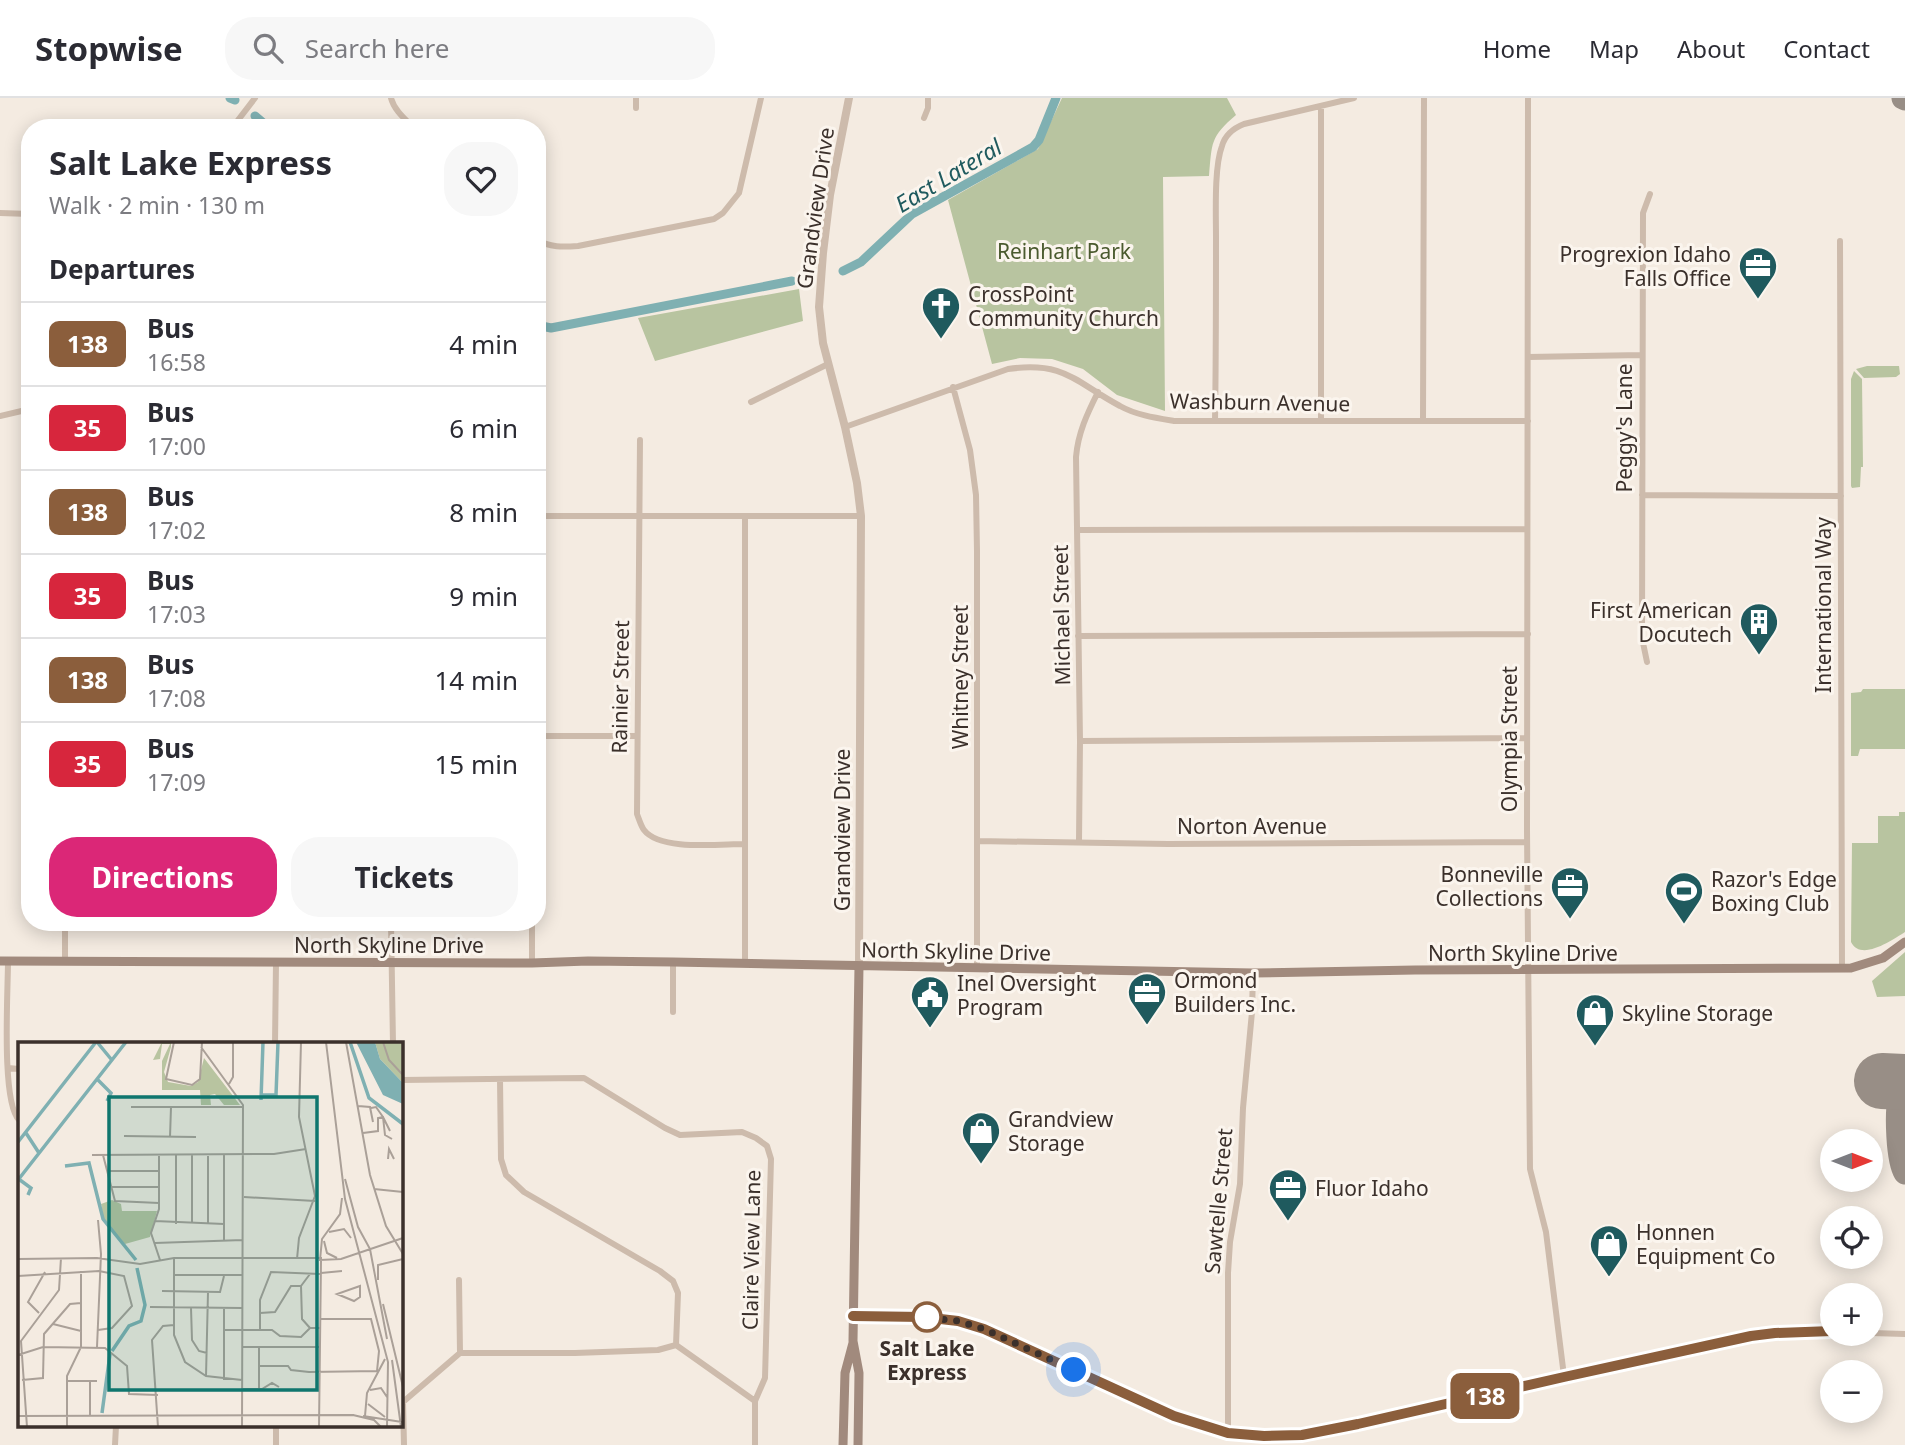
<!DOCTYPE html>
<meta charset="utf-8">
<style>
:root{--surface:#fff;--page:#f7f7f7;--text:#2b2b33;--muted:#7c7c81;--line:#e1e1e2;--accent:#db2777}
body{margin:0;font-family:"Noto Sans",sans-serif;background:var(--page);color:var(--text);height:100vh;display:flex;flex-direction:column;font-size:26px;white-space:nowrap}
*{box-sizing:border-box;margin:0}
p{font-size:23px;color:var(--muted)}
.icon{flex:none;width:38px;height:38px;fill:none;stroke:currentColor;stroke-width:2;stroke-linecap:round;stroke-linejoin:round}
.map{position:relative;flex:1;overflow:hidden}
.panel{position:absolute;left:21px;top:21px;width:525px;height:812px;display:flex;flex-direction:column;background:var(--surface);border-radius:28px;box-shadow:0 4px 18px #0003}
.panel>*{flex:none}
.badge{padding:0 14px;border-radius:10px;font-size:24px;line-height:46px}
.needle{width:46px;rotate:90deg}
.tools{position:absolute;left:1820px;top:1031px;display:grid;gap:14px}
.tools a{display:grid;place-items:center;width:63px;height:63px;border-radius:50%;background:var(--surface);box-shadow:0 4px 18px #0003;font-size:35px}
.you{position:absolute;width:35px;height:35px;margin:-18px;border:5px solid #fff;border-radius:50%;background:#1a73e8;box-shadow:0 0 0 10px #1a73e833}
.map>.badge{position:absolute;translate:-50% -50%;box-shadow:0 0 0 4px #fff}
h2{padding:0 28px;font-size:26px;line-height:63px}
.round{display:grid;place-items:center;flex:none;width:74px;height:74px;border-radius:28px;background:var(--page)}
.overview{display:flex;align-items:center;justify-content:space-between;height:119px;padding:0 28px}
h1{font-size:33px;font-weight:700;line-height:52px}
.primary-button{display:flex;gap:14px;margin-top:auto;padding:14px 28px}
.primary-button a{flex:1;height:80px;border-radius:28px;background:var(--accent);color:#fff;font-size:28px;font-weight:700;line-height:80px;text-align:center}
.primary-button a+a{background:var(--page);color:var(--text)}
ul{padding:0;list-style:none}
li{display:flex;align-items:center;gap:21px;height:84px;padding:0 28px;border-top:2px solid var(--line)}
li div{flex:1}
li b{display:block;font-size:26px}
li em{font-style:normal}
li .badge{min-width:77px;font-weight:700;text-align:center}
header{display:flex;align-items:center;gap:42px;box-sizing:border-box;height:98px;padding:0 35px;background:var(--surface);border-bottom:2px solid var(--line)}
header strong{font-size:33px}
nav{display:flex;gap:38px;margin-inline-start:auto;font-size:24px}
.search{width:490px;height:63px;background:var(--page);display:flex;align-items:center;gap:18px;box-sizing:border-box;padding:0 24px;border-radius:28px;color:var(--muted);font-size:26px}
.map>svg:first-child{display:block}
.green{fill:#b8c4a0}
.lines{fill:none;stroke-linecap:round;stroke-linejoin:round}
.canal{stroke:#7fb0b2;stroke-width:9}
.taxiway{stroke:#988e86;stroke-width:23}
.runway{stroke:#988e86;stroke-width:56}
.minor{stroke:#cdbbac;stroke-width:6}
.tertiary{stroke:#cdbbac;stroke-width:8}
.secondary{stroke:#a18a7d;stroke-width:9}
.line-casing{stroke:#fff;stroke-width:16}
.line{stroke:#8b5e3c;stroke-width:10}
.walk{stroke:#3b302b;stroke-width:7;stroke-dasharray:0 12.6}
.stop-dot{fill:#fff;stroke:#8b5e3c;stroke-width:3.5}
.labels{text-anchor:middle;dominant-baseline:central;stroke-width:6;stroke-linejoin:round;paint-order:stroke}
.street-label{font-size:21px;fill:#3b302b;stroke:#fbf5ee}
.park-label{font-size:21px;fill:#4a5a2e;stroke:#fbf5ee}
.poi-label{font-size:21px;fill:#3b302b;stroke:#fbf5ee;text-anchor:start}
.stop-label{font-size:21px;font-weight:bold;fill:#3b302b;stroke:#fbf5ee}
.water-label{font-size:23px;font-style:italic;fill:#1f5a5e;stroke:#fbf5ee}
.inset-river{fill:none;stroke:#7fb0b2;stroke-width:3.5}
.inset-road{fill:none;stroke:#aaa098;stroke-width:2}
.view{fill:#0f766e;fill-opacity:0.15;stroke:#0f766e;stroke-width:3.5}
.inset-edge{fill:none;stroke:#3b302b;stroke-width:3.5}
</style>
<header>
<strong>Stopwise</strong>
<div class="search"><svg class="icon" aria-label="search" viewBox="0 0 24 24"><circle cx="10" cy="10" r="6"/><path d="M15 15l6 6"/></svg>Search here</div>
<nav><a>Home</a><a>Map</a><a>About</a><a>Contact</a></nav>
</header>
<div class="map">
<svg width="1905" height="1347" viewBox="0 0 1905 1347">
<rect width="100%" height="100%" fill="#f4ebe1"/>
<path class="green" d="M1062,0H1227L1236,17C1210,39 1212,45 1209,78L1163,79L1165,313L1117,297L1083,271L1052,261L1020,260L992,266L948,102L1038,51Z
M799,191L803,223L655,263L638,220Z
M1867,268H1899L1900,276L1896,279L1864,280L1856,271Z
M1854,273L1862,281L1863,369H1861L1860,389L1852,390L1851,388V281Z
M1863,591H1905V651H1860L1858,658H1851V595L1861,594Z
M1899,714H1905V834C1892,842 1861,864 1851,844L1852,745H1878V718H1899Z
M1905,854V898L1877,899L1872,883Z"/>
<g class="lines">
<path class="canal" d="M230,0L235,2
M255,18L269,30
M843,173L861,164L912,116L1033,49L1039,42L1056,0
M537,227L551,230L792,183"/>
<path class="taxiway" d="M1903,0L1905,1
M1905,990C1902,994 1900,996 1899,1000C1896,1016 1897,1062 1905,1075"/>
<path class="runway" d="M1882,983L1905,984"/>
<path class="minor" d="M391,0C394,12 405,21 414,30
M636,0V10
M1528,0L1527,732L1530,1071L1546,1134L1564,1278
M1321,9V322
M924,20L928,10V0
M232,30L255,0
M0,115L30,116
M537,141C549,150 564,149 578,148L714,121L723,115L739,95L761,0
M1840,143L1842,870
M1528,259L1642,257
M537,276L539,267
M953,289L970,352L976,397L977,453V871
M751,304L828,266
M0,318L30,311
M1215,323C1216,262 1216,200 1216,139C1216,115 1214,69 1222,48C1225,37 1234,30 1244,26L1354,0
M1423,323L1424,0
M845,329L1008,271C1065,263 1075,284 1120,308C1136,317 1156,320 1174,323H1528
M640,342L637,716C639,721 641,728 644,732C660,753 719,746 744,746
M1642,397L1841,398
M537,418H861
M1077,432L1527,431
M1078,538L1528,536
M1647,564L1642,540L1643,115L1650,96
M537,638H637
M1080,643L1527,640
M977,743L1168,746L1527,744
M1079,744L1080,643L1076,359C1078,335 1087,316 1098,294
M391,824L393,946
M8,863C8,893 1,1004 19,1022
M65,863V824
M673,864V914
M532,865V824
M745,865V419
M275,946L276,865
M8,970L19,971
M500,981L501,1061L506,1077L524,1094L660,1173L673,1183L678,1195L676,1247
M401,982L584,980L665,1030L680,1037L742,1034L756,1040L767,1048L771,1061L765,1280L755,1303V1347
M459,1182L460,1255
M854,1218H923L958,1223L984,1231L1174,1318L1228,1335L1263,1338L1302,1337L1358,1326L1564,1278L1751,1239L1775,1235L1832,1233
M1871,1235L1905,1236
M676,1247L755,1303
M401,1302L403,1304L404,1347
M403,1304L460,1255H575L658,1252L676,1247
M1228,1335V1175L1230,1144L1240,1086L1243,1010L1252,914L1253,875
M115,1347L116,1328
M276,1347V1328"/>
<path class="tertiary" d="M849,0L830,97L823,155L819,209L823,245L845,329L857,385L861,418L859,868"/>
<path class="secondary" d="M0,863L532,865L588,863L673,864L1253,875L1415,872L1851,870L1883,860L1905,844
M843,1347L845,1275L853,1245
M858,1347L859,1275L853,1243L859,868"/>
</g>
<g class="lines">
<g class="line-casing">
<path id="line" d="M853,1218L923,1219L958,1223L984,1231L1174,1318L1228,1335L1264,1338L1302,1337L1358,1326L1564,1279L1751,1238L1775,1235L1832,1233"/>
</g>
<use href="#line" class="line"/>
<path class="walk" d="M927,1219H923L958,1223L984,1231L1074,1272"/>
</g>
<defs>
<g id="office-pin" transform="scale(2.0125)"><path d="M0 17L-7.5 6A9.5 9.5 0 1 1 7.5 6Z" fill="#1f5a5e" stroke="#fbf5ee"/><path d="M-6-3h4V-5.5h4V-3h4V5H-6ZM-1-4.5V-3h2v-1.5ZM-6 0V1H6V0Z" fill="#fff"/></g>
<g id="church-pin" transform="scale(2.0125)"><path d="M0 17L-7.5 6A9.5 9.5 0 1 1 7.5 6Z" fill="#1f5a5e" stroke="#fbf5ee"/><path d="M-1.2-6h2.4v3.5h3.3v2.4h-3.3V6h-2.4V-.1h-3.3v-2.4h3.3Z" fill="#fff"/></g>
<g id="building-pin" transform="scale(2.0125)"><path d="M0 17L-7.5 6A9.5 9.5 0 1 1 7.5 6Z" fill="#1f5a5e" stroke="#fbf5ee"/><path d="M-4-6H4V6H1V3H-1V6H-4ZM-2.5-4.3h1.7v1.8h-1.7ZM.8-4.3h1.7v1.8H.8ZM-2.5-1h1.7V.8h-1.7ZM.8-1h1.7V.8H.8Z" fill="#fff"/></g>
<g id="stadium-pin" transform="scale(2.0125)"><path d="M0 17L-7.5 6A9.5 9.5 0 1 1 7.5 6Z" fill="#1f5a5e" stroke="#fbf5ee"/><path d="M0-5a6.5 5 0 1 0 0 10a6.5 5 0 1 0 0-10ZM-3.5-1.8h7v3.6h-7Z" fill="#fff"/></g>
<g id="civic-pin" transform="scale(2.0125)"><path d="M0 17L-7.5 6A9.5 9.5 0 1 1 7.5 6Z" fill="#1f5a5e" stroke="#fbf5ee"/><path d="M-.6-6.5H3V-4.5H.6V-3L4-1V1h2V6H-6V1h2V-1L-.6-3ZM-1.2 2.5V6h2.4V2.5Z" fill="#fff"/></g>
<g id="shop-pin" transform="scale(2.0125)"><path d="M0 17L-7.5 6A9.5 9.5 0 1 1 7.5 6Z" fill="#1f5a5e" stroke="#fbf5ee"/><path d="M-5-2.5h2.3a2.7 3.5 0 0 1 5.4 0H5L5.5 6h-11ZM-1.5-2.5h3a1.5 2.3 0 0 0-3 0Z" fill="#fff"/></g>
</defs>
<g fill-rule="evenodd">
<use href="#office-pin" x="1758" y="168"/>
<use href="#church-pin" x="941" y="208"/>
<use href="#building-pin" x="1759" y="524"/>
<use href="#office-pin" x="1570" y="788"/>
<use href="#stadium-pin" x="1684" y="793"/>
<use href="#office-pin" x="1147" y="894"/>
<use href="#civic-pin" x="930" y="897"/>
<use href="#shop-pin" x="1595" y="915"/>
<use href="#shop-pin" x="981" y="1033"/>
<use href="#office-pin" x="1288" y="1090"/>
<use href="#shop-pin" x="1609" y="1146"/>
</g>
<circle class="stop-dot" cx="927" cy="1219" r="14"/>
<g class="labels">
<g class="street-label">
<text transform="translate(815 110) rotate(-82)">Grandview Drive</text>
<text transform="translate(1260 304) rotate(1)">Washburn Avenue</text>
<text transform="translate(1624 330) rotate(-90)">Peggy's Lane</text>
<text transform="translate(1823 507) rotate(-90)">International Way</text>
<text transform="translate(1061 517) rotate(-91)">Michael Street</text>
<text transform="translate(960 579) rotate(-90)">Whitney Street</text>
<text transform="translate(620 589) rotate(-89)">Rainier Street</text>
<text transform="translate(1509 641) rotate(-90)">Olympia Street</text>
<text x="1252" y="728">Norton Avenue</text>
<text transform="translate(842 732) rotate(-90)">Grandview Drive</text>
<text x="389" y="847">North Skyline Drive</text>
<text transform="translate(956 853) rotate(1)">North Skyline Drive</text>
<text x="1523" y="855">North Skyline Drive</text>
<text transform="translate(1218 1103) rotate(-85)">Sawtelle Street</text>
<text transform="translate(751 1152) rotate(-89)">Claire View Lane</text>
</g>
<g class="park-label">
<text x="1064" y="153">Reinhart Park</text>
</g>
<g class="poi-label">
<text x="1731" y="156" text-anchor="end">Progrexion Idaho<tspan x="1731" dy="24">Falls Office</tspan></text>
<text x="968" y="196">CrossPoint<tspan x="968" dy="24">Community Church</tspan></text>
<text x="1732" y="512" text-anchor="end">First American<tspan x="1732" dy="24">Docutech</tspan></text>
<text x="1543" y="776" text-anchor="end">Bonneville<tspan x="1543" dy="24">Collections</tspan></text>
<text x="1711" y="781">Razor's Edge<tspan x="1711" dy="24">Boxing Club</tspan></text>
<text x="1174" y="882">Ormond<tspan x="1174" dy="24">Builders Inc.</tspan></text>
<text x="957" y="885">Inel Oversight<tspan x="957" dy="24">Program</tspan></text>
<text x="1622" y="915">Skyline Storage</text>
<text x="1008" y="1021">Grandview<tspan x="1008" dy="24">Storage</tspan></text>
<text x="1315" y="1090">Fluor Idaho</text>
<text x="1636" y="1134">Honnen<tspan x="1636" dy="24">Equipment Co</tspan></text>
</g>
<g class="stop-label">
<text x="927" y="1250">Salt Lake<tspan x="927" dy="24">Express</tspan></text>
</g>
<g class="water-label">
<text transform="translate(948 77) rotate(-31)">East Lateral</text>
</g>
</g>
<g transform="translate(18 944)">
<rect width="385" height="385" fill="#f4ebe1"/>
<path d="M144,0H153V5L146,30L150,40L173,44L180,40L186,16L222,63H206L197,52L192,53L193,63H183L182,48H144V19L152,2H144L142,17L135,18ZM357,0H385V41L362,17ZM94,158L103,162L104,169H139L132,195L107,202L86,179L83,162Z" fill="#b8c4a0"/>
<path d="M338,0H357L362,17L385,41V62L365,53Z" fill="#7fb0b2"/>
<path class="inset-river" d="M79,0L93,17M332,0L351,56L385,82M79,37L93,51L89,59M243,53H258L260,0M243,58L245,0M8,91L21,111M0,100L78,0M47,124L71,121L85,177L118,218M0,138L108,0M2,138L13,146L10,153M94,309L111,284L123,279L127,263L119,226M84,371L92,312"/>
<path class="inset-road" d="M156,0L148,37L174,43L182,37L184,0M308,0L327,157L370,320L369,385M328,0L352,133L368,184L385,212M365,0L371,18L385,33M183,5L225,63L224,385M211,42L215,35V0M340,64L352,65L355,80M113,65H225M372,89L365,75L367,93L374,97M345,91L360,89V76L365,75L358,65L353,66M106,94L178,95M152,95L153,65M74,113L256,112L288,107M85,113L97,159L141,161M141,113V167L133,191L142,218M158,113V182M174,113V182M190,114V182M370,117L371,107L376,117M89,129H141M327,137L340,185L352,207L369,297M93,145H141M356,147L385,150M226,155L297,159M324,156L322,172L304,197L302,218L323,217L385,196M137,179L206,182M311,190L326,187L333,196M206,198V113M306,199L309,211L319,216M137,201L225,198M156,216V293L167,320L188,334L224,338M225,216H304M0,217L79,216L122,222L156,216H224M279,217L281,196L297,154L281,75L283,0M303,231L324,229M292,232L283,244L284,277L292,286M157,233H224M0,234L81,229L106,234L114,264L94,286L80,288M360,238V223L385,217M342,244V255L336,259L319,252ZM144,249L202,250L206,234M365,262L385,345M132,265L224,266M173,266L174,298L181,309L189,311M21,271L10,260L27,230M242,271L257,270L273,244H283M35,282L63,289M242,287V258L253,230L302,232M207,288H254L262,294L283,295L292,286H303M79,305L83,212L80,178M224,305H302M241,306V347M0,313L25,305L87,306L109,324L111,352L140,353M374,318L383,385M241,324H270L273,328L291,330L359,329L361,309L353,277H303M188,334L190,250M4,338L25,336L26,292L52,262L63,261M206,338V266M48,339H79M72,339V374M224,347H244L254,341L261,345M352,348L363,346L369,355M350,362L367,375M335,373L356,378L363,385M0,374L336,373M345,374L384,380M347,374L349,351L367,317M9,385L3,299L41,248L43,216M49,385V334L63,305V229M140,385L134,298L145,284L156,283M301,385L303,219"/>
<path class="view" d="M91,55H299V348H91Z"/>
<rect width="385" height="385" class="inset-edge"/>
</g>
</svg>
<div class="tools">
<a><svg class="needle" viewBox="-14 -14 28 28"><path d="M0-13l5 13h-10z" fill="#e53935"/><path d="M0 13l5-13h-10z" fill="#7c7c81"/></svg></a>
<a><svg class="icon" aria-label="locate" viewBox="0 0 24 24"><circle cx="12" cy="12" r="6"/><path d="M12 2v4M12 18v4M2 12h4M18 12h4"/></svg></a>
<a>+</a>
<a>−</a>
</div>
<div class="you" style="left:1074px;top:1272px"></div>
<b class="badge" style="left:1485px;top:1298px;background:#8b5e3c;color:#fff">138</b>
<section class="panel">
<div class="overview"><div><h1>Salt Lake Express</h1><p>Walk · 2 min · 130 m</p></div><a class="round"><svg class="icon" aria-label="heart" viewBox="0 0 24 24"><path d="M12 20l-8-8c-3-5 5-10 8-4 3-6 11-1 8 4z"/></svg></a></div>
<h2>Departures</h2>
<ul>
<li><span class="badge" style="background:#8b5e3c;color:#fff">138</span><div><b>Bus</b><p>16:58</p></div><em>4 min</em></li>
<li><span class="badge" style="background:#d7263d;color:#fff">35</span><div><b>Bus</b><p>17:00</p></div><em>6 min</em></li>
<li><span class="badge" style="background:#8b5e3c;color:#fff">138</span><div><b>Bus</b><p>17:02</p></div><em>8 min</em></li>
<li><span class="badge" style="background:#d7263d;color:#fff">35</span><div><b>Bus</b><p>17:03</p></div><em>9 min</em></li>
<li><span class="badge" style="background:#8b5e3c;color:#fff">138</span><div><b>Bus</b><p>17:08</p></div><em>14 min</em></li>
<li><span class="badge" style="background:#d7263d;color:#fff">35</span><div><b>Bus</b><p>17:09</p></div><em>15 min</em></li>
</ul>
<div class="primary-button"><a>Directions</a><a>Tickets</a></div>
</section>
</div>
